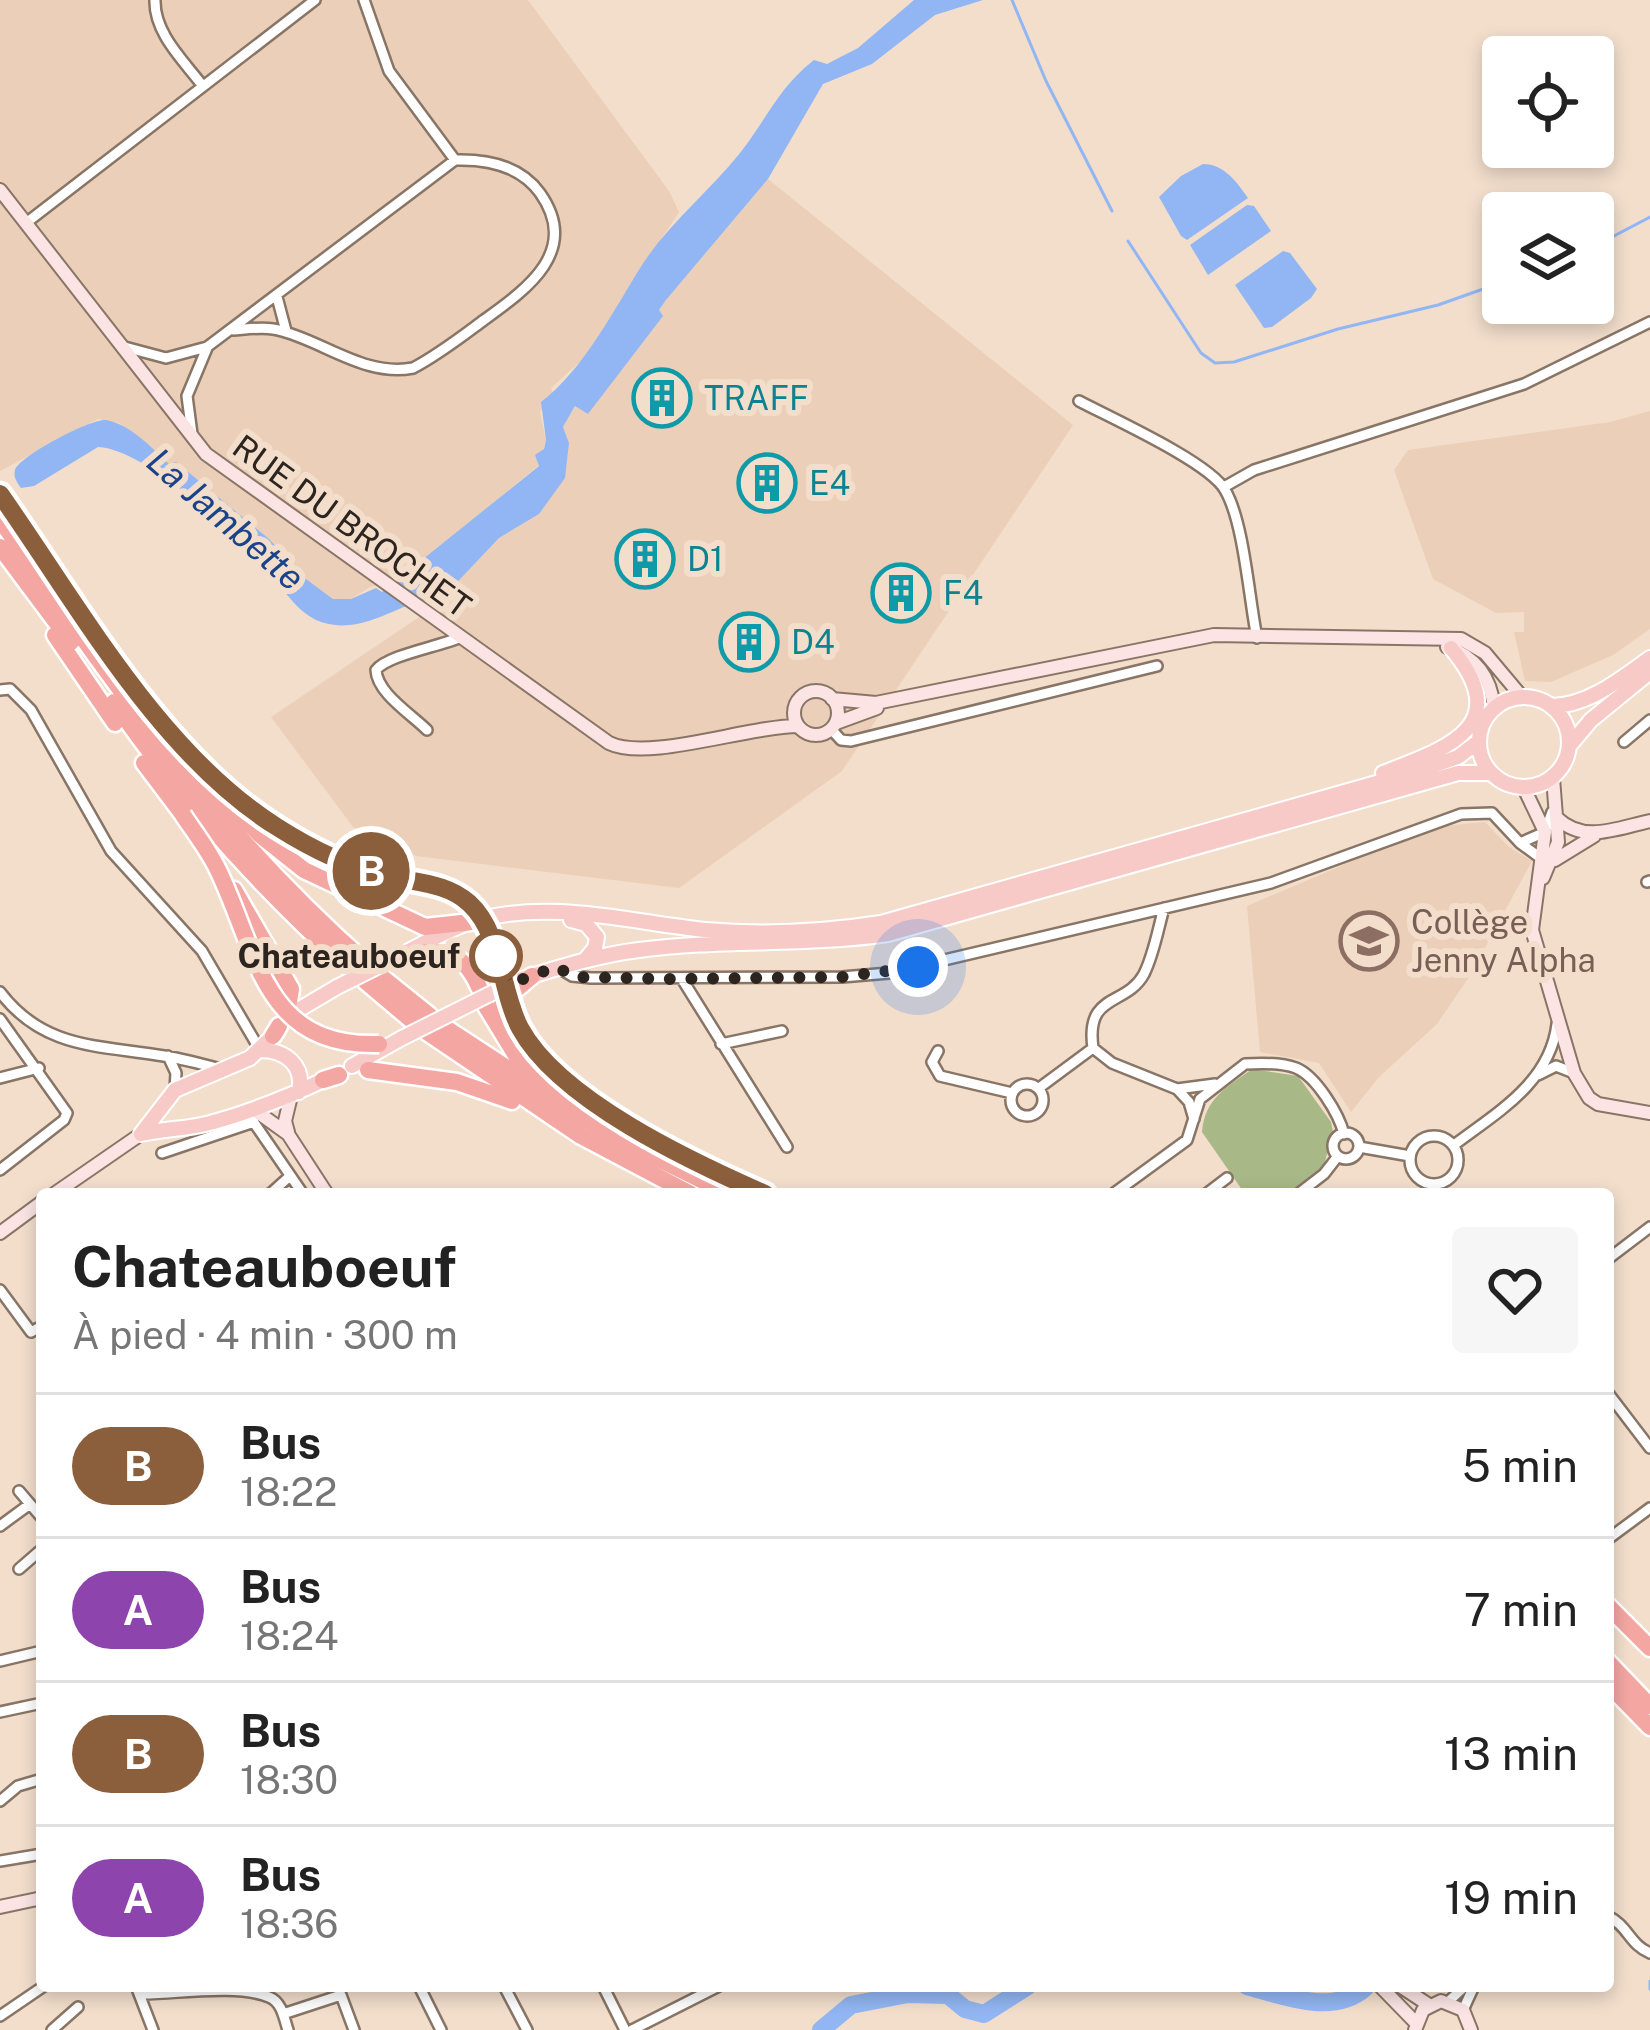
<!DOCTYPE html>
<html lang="fr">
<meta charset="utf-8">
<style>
:root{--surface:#fff;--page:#f6f6f6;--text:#222;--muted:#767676;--line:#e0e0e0}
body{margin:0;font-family:"Public Sans",sans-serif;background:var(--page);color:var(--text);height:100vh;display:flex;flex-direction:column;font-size:45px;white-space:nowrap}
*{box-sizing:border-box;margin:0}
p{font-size:39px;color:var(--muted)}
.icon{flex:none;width:66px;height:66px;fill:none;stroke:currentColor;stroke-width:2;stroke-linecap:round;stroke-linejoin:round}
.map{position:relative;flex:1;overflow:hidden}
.drawer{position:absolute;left:36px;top:1188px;width:1578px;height:804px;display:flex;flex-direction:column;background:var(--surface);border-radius:12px;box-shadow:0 6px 18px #0003}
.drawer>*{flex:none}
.badge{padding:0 24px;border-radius:39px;font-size:42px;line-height:78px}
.fabs{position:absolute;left:1482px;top:36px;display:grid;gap:24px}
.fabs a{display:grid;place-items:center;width:132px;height:132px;border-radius:12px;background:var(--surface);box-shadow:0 6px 18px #0003;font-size:60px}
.you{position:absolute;width:60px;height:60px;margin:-30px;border:9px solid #fff;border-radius:50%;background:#1a73e8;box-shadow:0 0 0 18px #1a73e833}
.map>.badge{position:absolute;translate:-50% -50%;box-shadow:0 0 0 6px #fff}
.round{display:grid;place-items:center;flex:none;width:126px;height:126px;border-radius:12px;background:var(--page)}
.head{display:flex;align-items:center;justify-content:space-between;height:204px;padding:0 36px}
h1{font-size:57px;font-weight:700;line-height:90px}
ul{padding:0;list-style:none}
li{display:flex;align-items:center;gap:36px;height:144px;padding:0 36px;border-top:3px solid var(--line)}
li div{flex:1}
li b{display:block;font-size:45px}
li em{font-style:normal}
li .badge{min-width:132px;font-weight:700;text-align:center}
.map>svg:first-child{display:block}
.built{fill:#ebcfb9}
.green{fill:#a8b887}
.water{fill:#92b6f3}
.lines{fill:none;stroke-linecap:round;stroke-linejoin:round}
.stream{stroke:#92b6f3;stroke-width:3}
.river{stroke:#92b6f3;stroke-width:18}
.street-casing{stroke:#887566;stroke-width:14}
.secondary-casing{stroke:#887566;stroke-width:16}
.primary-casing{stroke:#fff;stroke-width:18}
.highway-casing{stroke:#fff;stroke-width:21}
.street{stroke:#fff;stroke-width:9}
.secondary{stroke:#fbe4e3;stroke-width:12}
.primary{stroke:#f8cac7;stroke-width:14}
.highway{stroke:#f3a6a2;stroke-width:16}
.primary-bridge-casing{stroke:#fff;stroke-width:18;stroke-linecap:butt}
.highway-bridge-casing{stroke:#fff;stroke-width:21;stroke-linecap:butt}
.primary-bridge{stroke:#f8cac7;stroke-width:14}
.highway-bridge{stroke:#f3a6a2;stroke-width:16}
.line-casing{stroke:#fff;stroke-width:27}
.line{stroke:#8b5e3c;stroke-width:18}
.walk{stroke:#2c241e;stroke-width:12;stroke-dasharray:0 21.6}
.stop-dot{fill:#fff;stroke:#8b5e3c;stroke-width:6}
.labels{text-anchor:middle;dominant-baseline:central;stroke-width:12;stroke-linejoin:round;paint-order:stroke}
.culture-label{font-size:33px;fill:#0d838f;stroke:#f3decc;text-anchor:start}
.street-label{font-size:33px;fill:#2c241e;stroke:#f3decc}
.education-label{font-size:33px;fill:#785e54;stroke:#f3decc;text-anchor:start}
.stop-label{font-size:33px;font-weight:bold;fill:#2c241e;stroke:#f3decc;text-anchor:end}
.water-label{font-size:36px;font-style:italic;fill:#1a4389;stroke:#f3decc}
</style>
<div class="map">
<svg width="1650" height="2030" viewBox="0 0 1650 2030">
<rect width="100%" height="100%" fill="#f3decc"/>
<path class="built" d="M0,0H528L669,191L679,212L584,358L551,388L553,393L540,412L546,440L539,465L403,577L370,587L351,599H333L306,579L269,539L176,463L169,465L119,423L98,419L0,471Z
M768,179L1073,425L842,771L679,888L416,856L353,827L271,717L431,609L499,538L539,514L569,443L563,427L576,405L588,414L666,300Z
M1650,411V629L1613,655L1551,682L1525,681L1514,632H1524V612L1496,613L1433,579L1394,470L1408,450L1610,422Z
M1485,822L1509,847L1532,861L1469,977L1437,1024L1379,1077L1351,1112L1319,1063L1260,1052L1247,906L1432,827Z"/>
<path class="green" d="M1252,1069L1298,1076L1331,1122L1333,1132L1323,1169L1286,1194H1245L1202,1132C1205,1098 1226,1088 1252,1069Z"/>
<path class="water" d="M914,0H983L935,15L872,64L823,84L768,179L666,300L659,310L663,316L588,414L575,406L563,427L569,443L565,478L539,514L499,538L445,595C403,598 367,637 321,622C291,611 278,577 256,556C223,523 143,449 98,447L34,486L21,488C17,482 13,477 15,470C19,456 92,418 106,420C130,424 152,448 169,464L176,462L269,539L306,579L333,599H351L376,588L382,592L539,466L535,455L544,449L546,440L541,402C583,370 612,313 642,265C669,223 709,192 740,153C767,119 778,88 814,60L827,64L858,48Z
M1203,164C1224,164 1237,182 1248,198L1187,240L1181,236L1159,197L1181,176Z
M1247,205L1254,206L1271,231L1208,275L1190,245Z
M1283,251L1290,253L1317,289L1311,298L1272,327L1264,328L1235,285Z"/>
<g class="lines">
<path class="stream" d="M1012,0L1046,81L1112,211
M1128,241L1201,353L1215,363L1234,362L1338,329L1438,305L1503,282
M1593,247L1650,217
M1650,1981V1989"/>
<path class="river" d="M1247,1986C1283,1996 1333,2016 1365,1988
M821,2030L851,2005L908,1994L948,1995L965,2009L984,2014L1028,1986"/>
<g class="street-casing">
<path id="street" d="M155,0C154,33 183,60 202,85
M364,0L389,71L455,160
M26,223L315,0
M277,297L286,331
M121,346L166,358L207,347L455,160C487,159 520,165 540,193C581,251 527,289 484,320C461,337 438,355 413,368C366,377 326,343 282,331C267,326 249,329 233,330
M1079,401C1111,418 1209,462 1225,490C1244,522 1249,599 1257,638
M192,434L187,396L207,348
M1224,487L1254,470L1524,384L1650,322
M0,690L10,689L31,710L111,851L202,951L260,1050
M831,729L841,740L851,741L1157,666
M427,730C411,714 377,693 376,670C388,655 438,647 461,637
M1624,742L1650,720
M1520,843L1545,832L1552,812
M1647,882L1650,881
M1164,908C1158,929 1154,954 1144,974C1126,1007 1085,992 1093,1048L1112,1063L1177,1089L1215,1084
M557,967L572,976L591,978L842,977L889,973L1271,883L1461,814L1492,813L1520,843L1542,859
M682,979L787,1147
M0,992C44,1050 100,1045 164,1056C183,1059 202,1064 220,1069
M0,1019L67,1113L64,1120L0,1170
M721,1044L782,1031
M938,1051L932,1062L940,1076L1012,1093
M168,1056L176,1073L175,1090
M1538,1075L1556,1066L1574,1073
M0,1078L39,1068
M1011 1100a16 16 0 1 1 32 0a16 16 0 1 1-32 0Z
M1039,1088L1093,1048
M1177,1089L1189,1102L1194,1119
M246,1111L303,1194
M1333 1146a13 13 0 1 1 26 0a13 13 0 1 1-26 0Z
M1410 1160a24 24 0 1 1 48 0a24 24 0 1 1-48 0Z
M1454,1145C1496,1113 1550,1083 1557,1024
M1359,1147L1410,1156
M162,1153L254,1122
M270,1194L290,1176
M1113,1194L1187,1140L1200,1099L1245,1064C1260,1063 1282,1063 1296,1068C1316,1076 1339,1114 1344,1134
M1206,1194L1227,1178
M1298,1194L1324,1174L1338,1156
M1608,1259L1650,1227
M0,1290L31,1332L42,1326
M1608,1393L1650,1448
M19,1491L42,1518
M0,1526L30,1504
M1608,1539L1650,1508
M19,1569L42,1549
M0,1661L42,1651
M0,1712L42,1703
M0,1801L18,1786L42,1779
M0,1861L42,1854
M1608,1916C1628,1926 1630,1945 1650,1953
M136,1986L153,2030
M419,1986L441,2030
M504,1986L527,2030
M603,1986L625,2030
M140,1994C174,1994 238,1984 269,1997C282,2002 284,2018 288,2030
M1448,2002L1465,1986
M1463,2010L1474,1986
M283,2014L341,1995L354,2030
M0,2016L44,1986
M52,2030L78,2007
M632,2030L719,1986"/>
</g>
<g class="secondary-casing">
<path id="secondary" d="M0,190L206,454L609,743C648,762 748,726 798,726
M1447,647C1476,657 1491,678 1494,708
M794 713a22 22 0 1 1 44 0a22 22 0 1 1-44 0Z
M832,699L876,703L1214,635L1461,639L1485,653L1522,697
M836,723L877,708
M1524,788L1545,832L1532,930L1574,1073L1589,1098L1598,1104L1650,1113
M1557,818C1584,844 1617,828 1650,821
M1555,860L1594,836
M1543,878L1558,842L1553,778
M253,1109L288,1134L327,1194
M288,1132L285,1121L291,1096
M54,1194L141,1134
M0,1233L42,1202
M0,1907L42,1898
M1380,1986L1416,2023
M1400,1986L1429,2005
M1415,2030L1423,2010L1441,2001L1463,2010L1471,2030"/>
</g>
<g class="primary-casing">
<path id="primary" d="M1479 742a45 45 0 1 1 90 0a45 45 0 1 1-90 0Z
M1551,706C1588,706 1622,678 1650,658
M1570,745L1591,720L1650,672
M1383,773C1448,748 1516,726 1451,648
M571,920L586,924L597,937L595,948L586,959
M407,952C428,941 451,928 474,921C550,899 629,922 705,930C764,935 823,932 881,923L1412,773L1458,757L1479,741
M522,979C561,967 598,955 639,950C721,939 805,946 888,934L1412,786L1458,773H1491
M293,1013L337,987
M260,1050C285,1050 305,1065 299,1092
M352,1066L402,1038
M141,1134C163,1129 185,1129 206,1124C249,1113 290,1096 330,1077
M141,1134L175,1090L250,1058L277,1032"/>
</g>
<g class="highway-casing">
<path id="highway" d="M0,519C111,682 218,833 367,964
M0,547L71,642
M55,635L115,723
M114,702C182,801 264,891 353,971
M160,732L260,835L304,870L425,927L471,922
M144,763L190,824
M234,890L291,989L288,1008
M393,959C433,949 460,943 479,987
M379,975L430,1016
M365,981L416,1024
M486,1006L517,1057L552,1089
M441,1025L606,1133L730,1194
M509,1029L502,1014V1001L532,976
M427,1032L581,1136L691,1194
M273,1036L279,1026
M368,1070L457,1082L512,1101
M549,1077L609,1124
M323,1080L339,1075
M1608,1606L1650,1648
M1608,1662L1650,1706
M1608,1684L1650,1727"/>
</g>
<use href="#street" class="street"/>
<use href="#secondary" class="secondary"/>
<use href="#primary" class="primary"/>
<use href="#highway" class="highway"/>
<g class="primary-bridge-casing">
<path id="primary-bridge" d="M337,987L393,959
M402,1038L512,983"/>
</g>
<g class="highway-bridge-casing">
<path id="highway-bridge" d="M183,815C195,833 209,851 218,870C258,953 263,1048 379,1044"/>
</g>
<use href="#primary-bridge" class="primary-bridge"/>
<use href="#highway-bridge" class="highway-bridge"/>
</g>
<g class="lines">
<g class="line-casing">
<path id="line" d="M0,494C79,606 159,753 277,827C310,848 346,866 384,875C414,883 446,882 469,903C502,933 500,990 520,1028C559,1100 692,1162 765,1194"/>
</g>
<use href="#line" class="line"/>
<path class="walk" d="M496,956L512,983L556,967L576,977L669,979L842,977L918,967"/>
</g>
<defs>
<g id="building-ring" transform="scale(3)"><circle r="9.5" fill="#f3decc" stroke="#0f9aa8" stroke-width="1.5"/><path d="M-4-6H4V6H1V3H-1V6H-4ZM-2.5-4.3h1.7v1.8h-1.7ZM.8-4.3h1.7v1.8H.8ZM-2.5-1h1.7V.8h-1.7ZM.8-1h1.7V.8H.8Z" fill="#0f9aa8"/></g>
<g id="school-ring" transform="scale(3)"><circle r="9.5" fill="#f3decc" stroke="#8d6e63" stroke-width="1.5"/><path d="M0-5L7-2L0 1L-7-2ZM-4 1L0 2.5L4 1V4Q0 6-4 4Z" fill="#8d6e63"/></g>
</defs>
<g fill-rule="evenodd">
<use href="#building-ring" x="662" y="398"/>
<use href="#building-ring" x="767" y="483"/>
<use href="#building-ring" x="645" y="559"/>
<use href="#building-ring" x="901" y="593"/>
<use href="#building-ring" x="749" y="642"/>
<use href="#school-ring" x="1369" y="941"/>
</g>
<circle class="stop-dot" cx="496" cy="956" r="24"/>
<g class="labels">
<g class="culture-label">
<text x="704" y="398">TRAFF</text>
<text x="809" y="483">E4</text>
<text x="687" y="559">D1</text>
<text x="943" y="593">F4</text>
<text x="791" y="642">D4</text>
</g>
<g class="street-label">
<text transform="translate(352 526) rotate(36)">RUE DU BROCHET</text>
</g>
<g class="education-label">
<text x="1411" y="922">Collège<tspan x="1411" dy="38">Jenny Alpha</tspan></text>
</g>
<g class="stop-label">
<text x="460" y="956">Chateauboeuf</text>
</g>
<g class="water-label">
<text transform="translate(226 519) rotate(41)">La Jambette</text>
</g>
</g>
</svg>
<div class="fabs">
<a><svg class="icon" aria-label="locate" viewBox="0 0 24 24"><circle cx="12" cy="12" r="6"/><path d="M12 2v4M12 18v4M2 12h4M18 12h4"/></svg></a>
<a><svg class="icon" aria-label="layers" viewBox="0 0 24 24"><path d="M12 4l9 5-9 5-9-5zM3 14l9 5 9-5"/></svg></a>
</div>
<div class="you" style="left:918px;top:967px"></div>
<b class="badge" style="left:371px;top:871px;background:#8b5e3c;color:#fff">B</b>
<section class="drawer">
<div class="head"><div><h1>Chateauboeuf</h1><p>À pied · 4 min · 300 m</p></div><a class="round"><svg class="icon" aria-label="heart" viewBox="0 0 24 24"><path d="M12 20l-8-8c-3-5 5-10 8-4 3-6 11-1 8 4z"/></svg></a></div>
<ul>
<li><span class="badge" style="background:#8b5e3c;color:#fff">B</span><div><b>Bus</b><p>18:22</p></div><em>5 min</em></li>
<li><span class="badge" style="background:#8e44ad;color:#fff">A</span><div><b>Bus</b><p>18:24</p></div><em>7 min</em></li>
<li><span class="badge" style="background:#8b5e3c;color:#fff">B</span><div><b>Bus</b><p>18:30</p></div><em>13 min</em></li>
<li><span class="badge" style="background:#8e44ad;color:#fff">A</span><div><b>Bus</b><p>18:36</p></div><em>19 min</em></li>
</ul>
</section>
</div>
